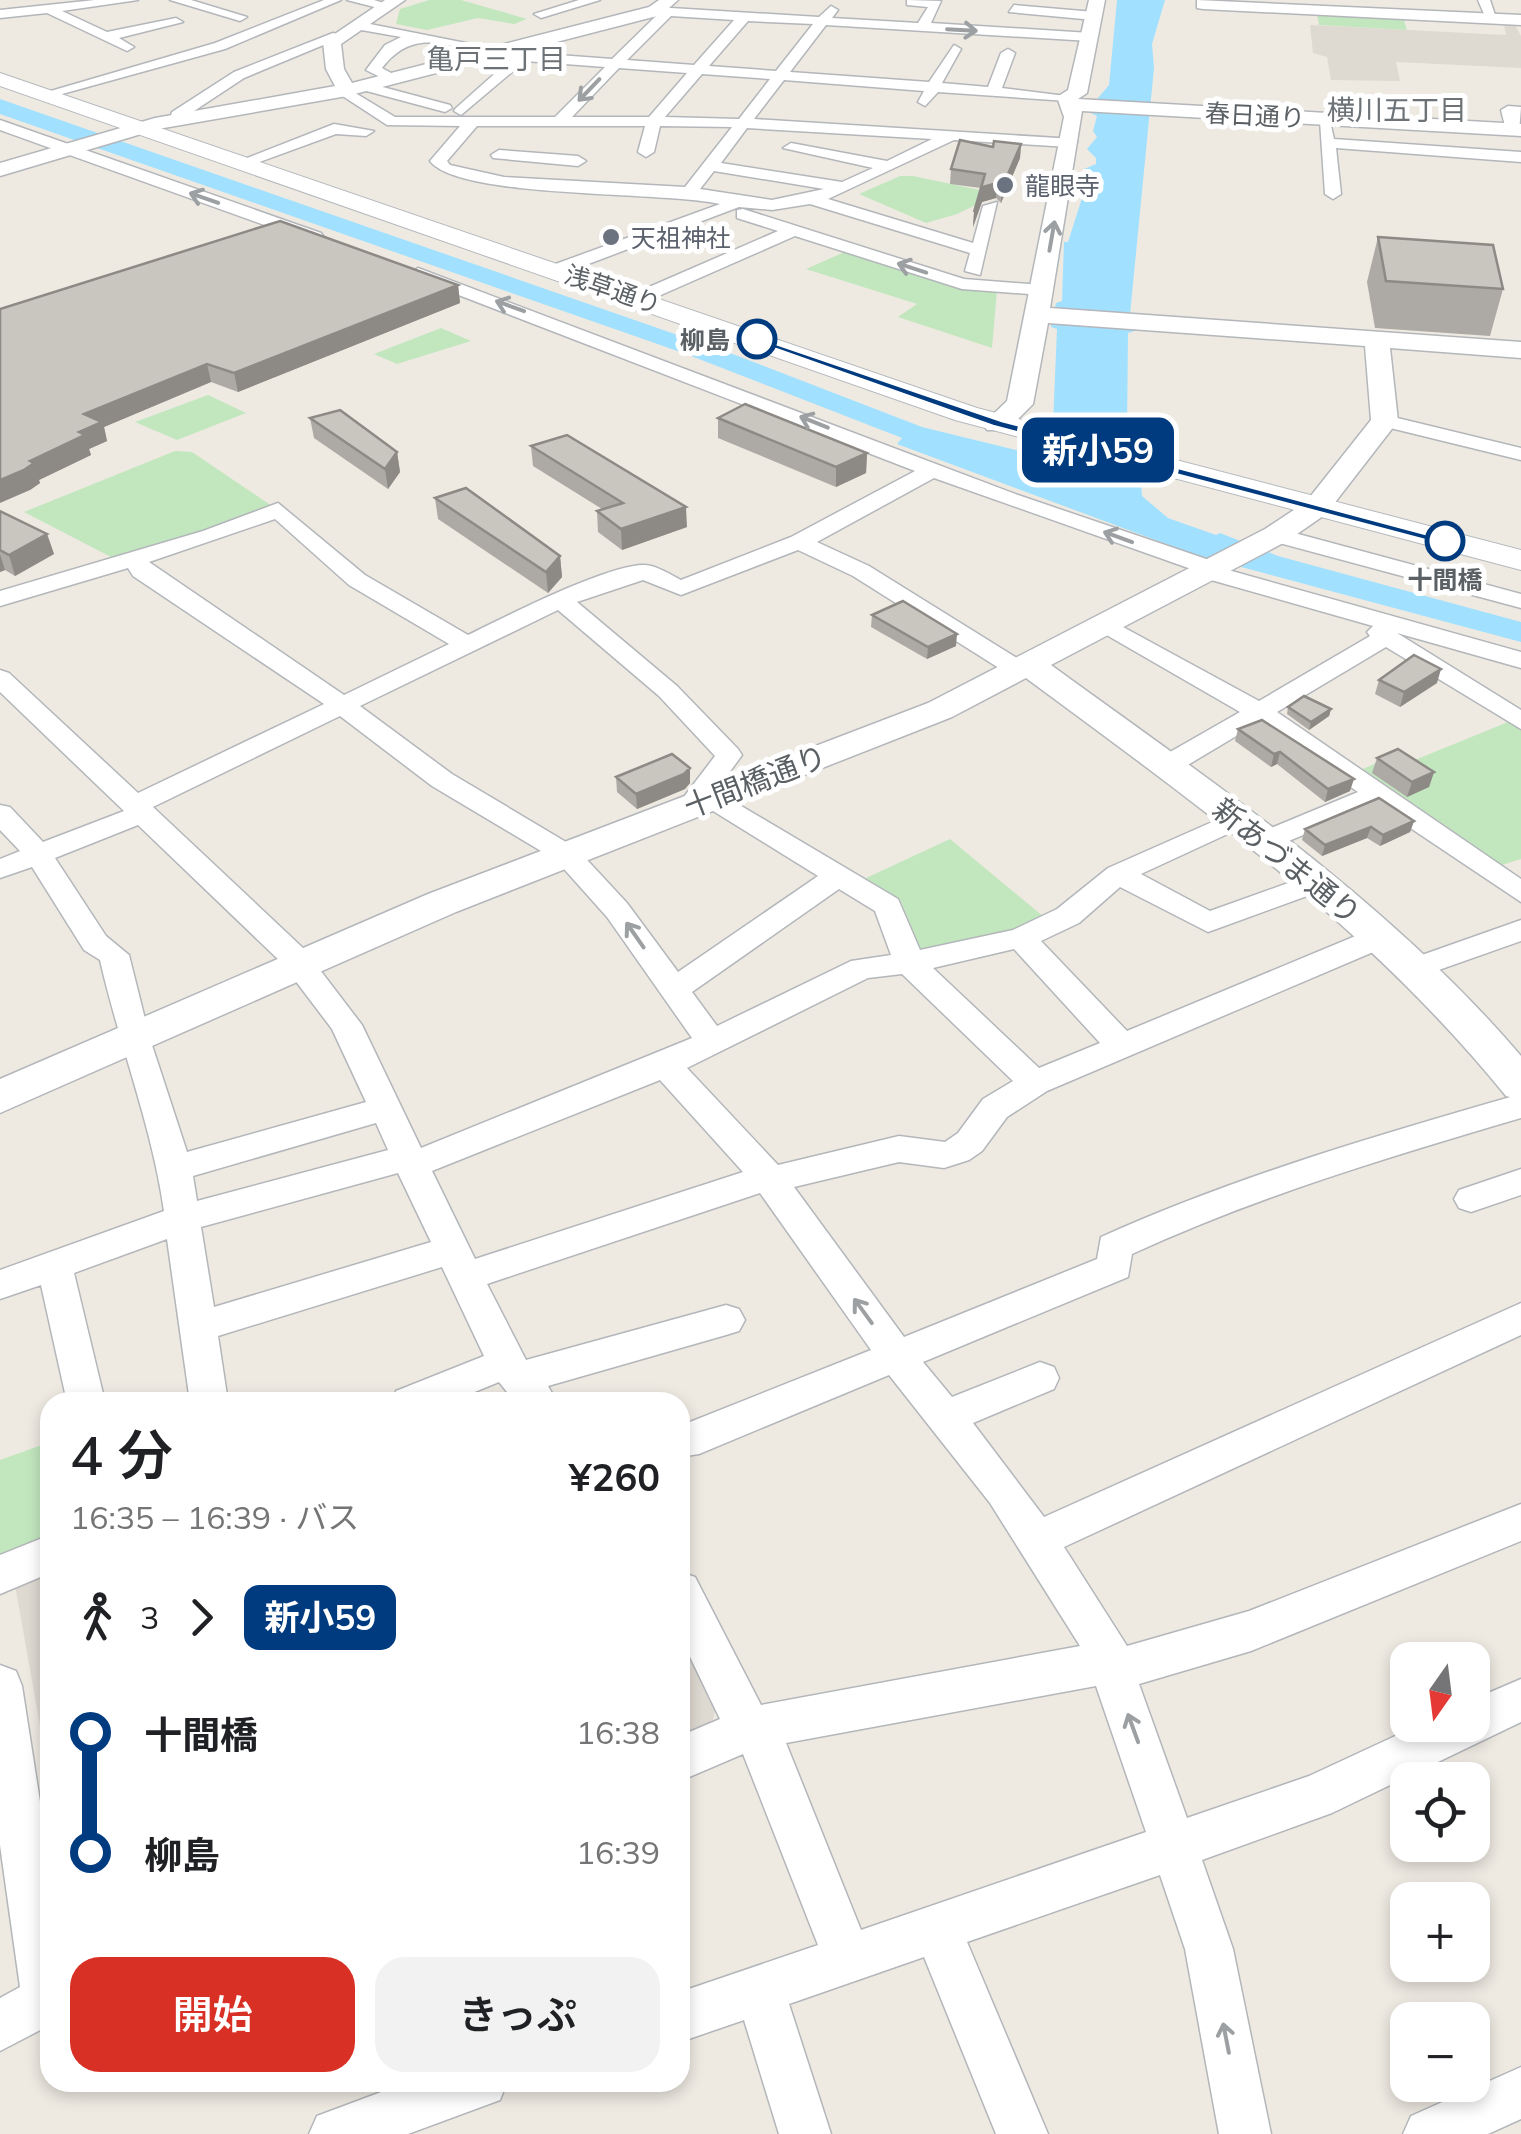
<!DOCTYPE html>
<html lang="ja">
<meta charset="utf-8">
<style>
:root{--surface:#fff;--page:#f2f2f2;--text:#202124;--muted:#757577;--accent:#d93025}
body{margin:0;font-family:Mulish,"Noto Sans JP",sans-serif;background:var(--page);color:var(--text);height:100vh;display:flex;flex-direction:column;font-size:38px;white-space:nowrap}
*{box-sizing:border-box;margin:0}
p{font-size:32px;color:var(--muted)}
.icon{flex:none;width:55px;height:55px;fill:none;stroke:currentColor;stroke-width:2;stroke-linecap:round;stroke-linejoin:round}
.map{position:relative;flex:1;overflow:hidden}
.drawer{position:absolute;left:40px;top:1392px;width:650px;height:700px;display:flex;flex-direction:column;background:var(--surface);border-radius:30px;box-shadow:0 5px 15px #0003}
.drawer>*{flex:none}
.badge{padding:0 20px;border-radius:15px;font-size:35px;line-height:65px}
.needle{width:65px;rotate:194deg}
.controls{position:absolute;left:1390px;top:1642px;display:grid;gap:20px}
.controls a{display:grid;place-items:center;width:100px;height:100px;border-radius:20px;background:var(--surface);box-shadow:0 5px 15px #0003;font-size:50px}
.map>.badge{position:absolute;translate:-50% -50%;box-shadow:0 0 0 5px #fff}
.legs{display:flex;align-items:center;gap:15px;height:110px;padding:0 30px;font-size:32px}
.legs p{margin-inline-start:auto}
.overview{display:flex;align-items:center;justify-content:space-between;height:170px;padding:0 30px}
h1{font-size:55px;font-weight:600;line-height:75px}
.primary-button{display:flex;gap:20px;margin-top:auto;padding:20px 30px}
.primary-button a{flex:1;height:115px;border-radius:30px;background:var(--accent);color:#fff;font-size:40px;font-weight:600;line-height:115px;text-align:center}
.primary-button a+a{background:var(--page);color:var(--text)}
ul{padding:0 30px;list-style:none}
li{display:flex;align-items:center;gap:35px;height:120px;font-size:38px}
li i{display:grid;place-items:center;width:15px;height:100%;margin:0 12px;background:currentColor}
li i::after{content:'';width:25px;height:25px;margin:-12px;border:8px solid;border-radius:50%;background:var(--surface)}
li p{margin-inline-start:auto}
li:first-child i{background:linear-gradient(#0000 50%,currentColor 0)}
li:last-child i{background:linear-gradient(currentColor 50%,#0000 0)}
.map>svg:first-child{display:block}
.education{fill:#ded9d1}
.green{fill:#c2e7be}
.water{fill:#a1e1ff}
.pier{fill:#eeeae2}
.lines{fill:none;stroke-linecap:round;stroke-linejoin:round}
.minor-casing{stroke:#b3b6ba;stroke-width:3}
.tertiary-casing{stroke:#b3b6ba;stroke-width:3}
.secondary-casing{stroke:#b4b9bd;stroke-width:2}
.minor{fill:#fff;fill-rule:evenodd}
.tertiary{fill:#fff;fill-rule:evenodd}
.secondary{fill:#fff;fill-rule:evenodd}
.wall{fill:#ada9a4}
.shaded-wall{fill:#8d8a86}
.building{fill:#c9c5bf;stroke:#8d8a86;stroke-width:2.5}
.oneway{stroke:#9da0a2}
.line-1{fill:#003b80;stroke:#fff;stroke-width:2.5}
.worship-dot{fill:#6b7280;stroke:#fff;stroke-width:4}
.stop-1-dot{fill:#fff;stroke:#003b80;stroke-width:5}
.labels{text-anchor:middle;dominant-baseline:central;stroke-width:10;stroke-linejoin:round;paint-order:stroke}
.far-street-label{font-size:25px;fill:#5b6064;stroke:#fff}
.far-worship-label{font-size:25px;fill:#5b616d;stroke:#fff;text-anchor:start}
.far-stop-label{font-size:25px;font-weight:bold;fill:#5b6064;stroke:#fff;text-anchor:end}
.far-neighbourhood-label{font-size:28px;fill:#6c7276;stroke:#fff}
.street-label{font-size:30px;fill:#5b6064;stroke:#fff}
</style>
<div class="map">
<svg width="1521" height="2134" viewBox="0 0 1521 2134">
<rect width="100%" height="100%" fill="#eeeae2"/>
<path class="education" d="M1310,25L1506,35L1504,25H1515L1521,36V68L1396,62L1400,81L1331,80L1327,57L1313,53Z
M50,1570V1782L15,1585Z
M680,1633L716,1707L711,1727L680,1739Z"/>
<path class="green" d="M429,0H461L527,19L514,24L478,18L427,30L396,24L400,9Z
M1317,13L1403,17L1407,30L1319,25Z
M900,176H913L999,194L957,214L926,223L859,194Z
M847,251L997,291L992,348L898,317L917,304L806,269Z
M441,328L471,341L397,364L374,354Z
M208,395L246,413L177,440L135,422Z
M175,451L192,452L272,506L204,533L111,557L24,512Z
M1508,722L1521,730V859L1502,865L1363,769L1392,756L1405,764Z
M950,839L1044,917L1018,928L921,950L901,902L864,879Z
M50,1442V1542L0,1560V1460Z"/>
<path class="water" d="M1117,0H1165L1152,44L1154,68L1130,315L1137,317V330L1128,333L1127,432L1138,447L1142,496L1168,518L1216,535L1220,533L1278,556L1521,622V642L1193,554L897,444L902,438L686,354L0,114V99L738,356L922,427L1024,452L1023,448L1053,424L1057,329L1051,327L1056,303L1062,301L1064,242H1068L1082,198L1084,169L1096,164V158L1087,149L1097,137L1093,131L1097,116L1087,111L1109,85Z"/>
<path class="pier" d="M1046,425L1143,449L1142,479L1015,446Z"/>
<g class="lines">
<g class="minor-casing">
<path id="minor" d="M95,0H138L62,11L107,32L176,18L183,22L119,38L134,47L127,51L47,13L0,18V10Z
M170,0H191L247,17L240,21Z
M324,0H341L225,49L44,99L37,95L215,43Z
M347,0H374L393,6L386,10Z
M579,0H600L541,18L534,14Z
M907,0L941,1L931,23L1090,33L1097,37L1090,41L826,25L790,72L929,82L954,45L961,49L942,83L988,87L1001,53L1008,49L1015,53L1002,88L1074,97L1067,101L938,92L925,106L918,102L924,91L784,80L754,119L1074,139L1077,142L1069,147L954,140L828,199L973,243L983,206L997,202L980,275L965,271L970,253L810,204L772,210L739,207L562,274H550V266L720,204C663,191 459,199 430,161L460,126L387,125L335,91L347,88L395,117H555L605,67L525,61L461,115L454,111L456,108L510,60C464,56 420,18 382,68L400,78L388,81L366,70L385,45L401,37L350,28L355,21L506,51L612,59L657,15L648,11L655,7L819,17L831,6L838,10L832,18L918,23L928,7L907,5ZM671,16L734,20L694,65L627,60ZM748,21L813,24L776,71L709,66ZM619,68L687,73L649,117H572ZM702,74L770,79L739,119L665,117ZM477,126H645L638,152L646,157L654,152L660,126L732,127L685,187L504,177L450,165L447,161ZM747,128L932,139L887,161L791,143L783,148L873,168L842,182L721,163ZM714,171L824,189L772,200L700,189Z
M1478,0H1490L1497,21H1487Z
M1014,5L1094,12L1101,16L1094,20L1009,12Z
M333,33L345,36L244,78L185,117L183,122L170,119L172,112L234,72Z
M364,82L450,105L452,108L445,112L359,89Z
M1508,106L1521,107L1519,133L1506,130L1501,110Z
M0,120L321,233L324,237L309,241L0,130Z
M1320,121H1330L1334,139L1521,152V162L1336,148L1341,194L1333,199L1325,194Z
M334,124L374,131L366,136L336,134L240,169L232,164Z
M499,150L578,156L586,161L578,166L493,158L491,155Z
M743,209L964,279L1042,285L1051,290L1042,295L962,289L795,236L645,302H633V294L778,231L737,218V210Z
M418,268L1018,495L1218,563L1221,568L1521,652V668L1397,633L1521,710V729L1386,647L1277,712L1521,879V902L1376,805L1274,847H1254L1250,841L1254,835L1358,792L1258,723L1176,772H1156L1153,766L1156,760L1240,712L1091,626L1103,619L1112,621L1259,701L1370,636L1367,632L1373,626L1197,576L1194,570L934,478L817,542L869,566L1028,665L1032,670L1028,675H1010L853,576L798,550L681,595L643,580L577,602L677,686L738,749L742,755L716,791L898,899L920,950L1013,930L1057,909L1108,868L1237,811L1251,819L1247,825L1141,874L1210,911L1316,873L1326,875L1331,882L1326,889L1208,932L1120,887L1079,923L1041,941L1127,1031L1370,930H1392L1396,937L1392,944L1047,1091L1007,1117L982,1151L969,1160L944,1168L899,1162L794,1187L904,1337L1097,1259L1101,1237C1237,1176 1378,1135 1521,1094V1118C1389,1157 1258,1196 1132,1254L1128,1277L923,1362L952,1397L1040,1362L1054,1367L1059,1378L1054,1389L973,1423L1044,1517L1521,1303V1335L1064,1547L1127,1646L1249,1611L1521,1504V1541L1251,1651L1139,1684L1187,1818L1309,1776L1419,1725H1472V1700L1521,1679V1722L1332,1813L1202,1860L1233,1949L1271,2134H1219L1185,1949L1160,1875L967,1942L1048,2134H996L924,1957L789,2004L831,2134H779L744,2020L680,2042V1992L818,1945L743,1754L680,1781V1736L720,1719L680,1636V1572L695,1577L761,1705L1080,1646L990,1503L889,1375L699,1454L680,1457V1426L871,1350L760,1193L487,1284L526,1360L726,1305L739,1309L745,1320L739,1331L726,1335L548,1386L557,1402H515L499,1382L450,1402H391L396,1391L484,1356L442,1267L218,1336L228,1402H190L167,1239L74,1273L105,1402H67L41,1285L0,1299V1270L164,1211C152,1126 119,1044 100,960L84,950L32,867L0,878V859L20,851L0,830V805L10,807L43,842L124,811L0,692V670L9,673L138,793L324,704L133,576L128,568L0,606V591L203,531L278,503L365,575L468,635C505,617 608,564 645,565C656,565 671,575 681,580L791,537L915,471L412,277L409,273ZM275,519L349,585L449,644L344,695L149,562ZM558,610L659,696L715,756L677,806L681,812L691,814L705,806L818,876L678,972L627,903L576,848L452,774L360,706ZM340,716L432,786L556,860L607,917L692,1038L421,1148L362,1025L304,949L153,807ZM138,825L282,963L332,1029L366,1102L187,1152L150,1039L129,955L106,936L55,858ZM839,889L875,911L891,955L851,961L717,1026L692,992ZM1014,949L1100,1043L1039,1068L933,968ZM902,974L1013,1081L983,1099L958,1133L945,1142L899,1136L778,1165L687,1068L868,978ZM660,1080L743,1172L475,1259L432,1171ZM376,1123L388,1150L197,1201L193,1176ZM398,1173L431,1242L214,1307L201,1227ZM1096,1686L1146,1832L861,1930L786,1743Z
M1385,415L1521,448V460L1378,425L1375,421Z
M1276,528L1521,594V608L1268,540L1265,535Z
M1521,920V941L1416,978L1405,975L1401,968L1405,961Z
M1521,1169V1195L1471,1212L1459,1208L1454,1199L1459,1190Z
M50,1535V1573L0,1594V1555Z
M0,1665L16,1671L22,1686L50,1866V2025L0,2051V1998L20,1987L0,1845Z
M1521,2067V2119L1488,2134H1403L1411,2116Z
M408,2082H507L500,2100L408,2134H309L317,2116Z"/>
</g>
<g class="tertiary-casing">
<path id="tertiary" d="M385,0H405L341,44L344,69L352,83L649,7L659,0H678L661,15L347,96L158,129L0,176V163L155,118L335,86L326,69L323,42Z
M1089,0H1105L1087,93L1078,99L1521,124V136L1082,111L1050,308L1521,342V358L1390,348L1398,421L1326,514L1287,541L1051,665C1216,785 1388,900 1521,1056V1100L1506,1096C1371,929 1198,805 1026,678L952,717L456,912L0,1113V1079L428,894L928,703L1265,529L1306,502L1371,420L1365,346L1048,323L1033,404L1007,430H987L983,424L1007,401L1064,117L1057,97L1068,90Z
M1197,0L1521,15V25L1203,9L1197,8Z"/>
</g>
<g class="secondary-casing">
<path id="secondary" d="M0,73L977,408L1521,550V570L955,420L0,86Z"/>
</g>
<use href="#minor" class="minor"/>
<use href="#tertiary" class="tertiary"/>
<use href="#secondary" class="secondary"/>
</g>
<path class="wall" d="M1021,144L1020,158L1001,203L996,198L982,202L973,227L974,212L981,188L950,184L951,169Z
M1378,237L1503,289L1490,336L1375,328L1367,282Z
M458,285L460,303L238,392L211,382L104,427L107,441L89,449L91,455L39,480L40,483L30,490L0,309Z
M310,418L397,452L400,472L388,489L314,438Z
M718,418L867,453L866,473L836,487L718,438Z
M531,446L687,527L622,550L598,532L597,511L602,509L533,466Z
M435,498L560,556L562,577L548,593L438,519Z
M0,511L47,534L54,554L15,576L5,570L0,572Z
M872,615L956,646L927,659L871,627Z
M1379,680L1437,683L1400,707L1375,694Z
M1288,707L1331,709L1329,716L1309,730L1287,714Z
M1238,729L1350,791L1325,802L1277,764L1271,767L1235,741Z
M1377,758L1434,772L1429,787L1407,797L1372,773Z
M616,777L690,783L685,789L637,809L617,792Z
M1414,821L1410,832L1380,846L1367,838L1322,856L1302,840L1305,829Z"/>
<path class="shaded-wall" d="M1021,144L1020,158L1001,203L1002,188Z
M997,183L996,198L982,202L973,227L974,212L983,187Z
M458,285L460,303L238,392L234,373Z
M207,364L211,382L104,427L107,441L89,449L91,455L39,480L40,483L30,490L0,503V480L79,432L84,414Z
M397,452L400,472L388,489L385,469Z
M867,453L866,473L836,487V467Z
M686,507L687,527L622,550L621,529Z
M47,534L54,554L15,576L9,555Z
M0,554L5,570L0,572Z
M560,556L562,577L548,593L546,572Z
M957,634L956,646L927,659L928,647Z
M1441,669L1437,683L1400,707L1404,692Z
M1331,709L1329,716L1309,730L1311,722Z
M1280,752L1277,764L1271,767L1274,754Z
M690,768V783L685,789L637,809L636,794Z
M1434,772L1429,787L1407,797L1412,782Z
M1354,779L1350,791L1325,802L1328,789Z
M1414,821L1410,832L1380,846L1383,835Z
M1371,827L1367,838L1322,856L1325,845Z"/>
<path class="building" d="M960,140L993,147L994,141L1021,144L1002,188L997,183L983,187L974,212L985,174L951,169Z
M280,221L458,285L234,373L207,364L84,414L102,422L79,432L85,435L30,461L34,463L24,470L0,480V309Z
M1378,237L1493,245L1503,289L1386,281Z
M745,404L867,453L836,467L718,418Z
M340,410L397,452L385,469L310,418Z
M567,435L686,507L621,529L597,511L623,503L531,446Z
M466,488L560,556L546,572L435,498Z
M0,511L47,534L9,555L0,550Z
M903,601L957,634L928,647L872,615Z
M1414,655L1441,669L1404,692L1379,680Z
M1304,696L1331,709L1311,722L1288,707Z
M1262,720L1354,779L1328,789L1280,752L1274,754L1238,729Z
M1398,749L1434,772L1412,782L1377,758Z
M672,754L690,768L684,774L636,794L616,777Z
M1379,798L1414,821L1383,835L1371,827L1325,845L1305,829Z"/>
<defs><path id="oneway-shaft" d="M-6 0H5M1.5-3L5.5 0L1.5 3" fill="none" stroke-width="1.6" stroke-linecap="round" stroke-linejoin="round" transform="scale(2.5)"/></defs>
<g class="oneway">
<use href="#oneway-shaft" transform="translate(962 30) rotate(3)"/>
<use href="#oneway-shaft" transform="translate(589 90) rotate(134)"/>
<use href="#oneway-shaft" transform="translate(204 198) rotate(-161)"/>
<use href="#oneway-shaft" transform="translate(1052 236) rotate(-80)"/>
<use href="#oneway-shaft" transform="translate(912 268) rotate(-162)"/>
<use href="#oneway-shaft" transform="translate(510 306) rotate(-160)"/>
<use href="#oneway-shaft" transform="translate(814 422) rotate(-158)"/>
<use href="#oneway-shaft" transform="translate(1118 537) rotate(-160)"/>
<use href="#oneway-shaft" transform="translate(635 935) rotate(-125)"/>
<use href="#oneway-shaft" transform="translate(863 1311) rotate(-126)"/>
<use href="#oneway-shaft" transform="translate(1133 1728) rotate(-110)"/>
<use href="#oneway-shaft" transform="translate(1226 2038) rotate(-101)"/>
</g>
<path class="line-1" d="M753,336L1002,421L1452,541L1440,544L993,426L753,341Z"/>
<g class="worship-dot">
<circle cx="1005" cy="185" r="10"/>
<circle cx="611" cy="237" r="10"/>
</g>
<g class="stop-1-dot">
<circle cx="757" cy="339" r="18"/>
<circle cx="1445" cy="541" r="18"/>
</g>
<g class="labels">
<g class="far-street-label">
<text transform="translate(1255 115) rotate(3)">春日通り</text>
<text transform="translate(613 289) rotate(19)">浅草通り</text>
</g>
<g class="far-worship-label">
<text x="1025" y="185">龍眼寺</text>
<text x="631" y="237">天祖神社</text>
</g>
<g class="far-stop-label">
<text x="730" y="339">柳島</text>
<text x="1445" y="579" text-anchor="middle">十間橋</text>
</g>
<g class="far-neighbourhood-label">
<text x="496" y="58">亀戸三丁目</text>
<text x="1397" y="109">横川五丁目</text>
</g>
<g class="street-label">
<text transform="translate(755 781) rotate(-21)">十間橋通り</text>
<text transform="translate(1287 861) rotate(39)">新あづま通り</text>
</g>
</g>
</svg>
<div class="controls">
<a><svg class="needle" viewBox="-14 -14 28 28"><path d="M0-13l5 13h-10z" fill="#e53935"/><path d="M0 13l5-13h-10z" fill="#757577"/></svg></a>
<a><svg class="icon" aria-label="locate" viewBox="0 0 24 24"><circle cx="12" cy="12" r="6"/><path d="M12 2v4M12 18v4M2 12h4M18 12h4"/></svg></a>
<a>+</a>
<a>−</a>
</div>
<b class="badge" style="left:1098px;top:450px;background:#003b80;color:#fff">新小59</b>
<section class="drawer">
<div class="overview"><div><h1>4 分</h1><p>16:35 – 16:39 · バス</p></div><b>¥260</b></div>
<div class="legs"><svg class="icon" aria-label="walk" viewBox="0 0 24 24"><circle cx="13" cy="4" r="2"/><path d="M13 8l-2 6 4 7M11 14l-3 7M7 12l3-4h3l4 4"/></svg>3<svg class="icon" aria-label="forward" viewBox="0 0 24 24"><path d="M9 5l7 7-7 7"/></svg><b class="badge" style="background:#003b80;color:#fff">新小59</b></div>
<ul>
<li><i style="color:#003b80"></i><b>十間橋</b><p>16:38</p></li>
<li><i style="color:#003b80"></i><b>柳島</b><p>16:39</p></li>
</ul>
<div class="primary-button"><a>開始</a><a>きっぷ</a></div>
</section>
</div>
